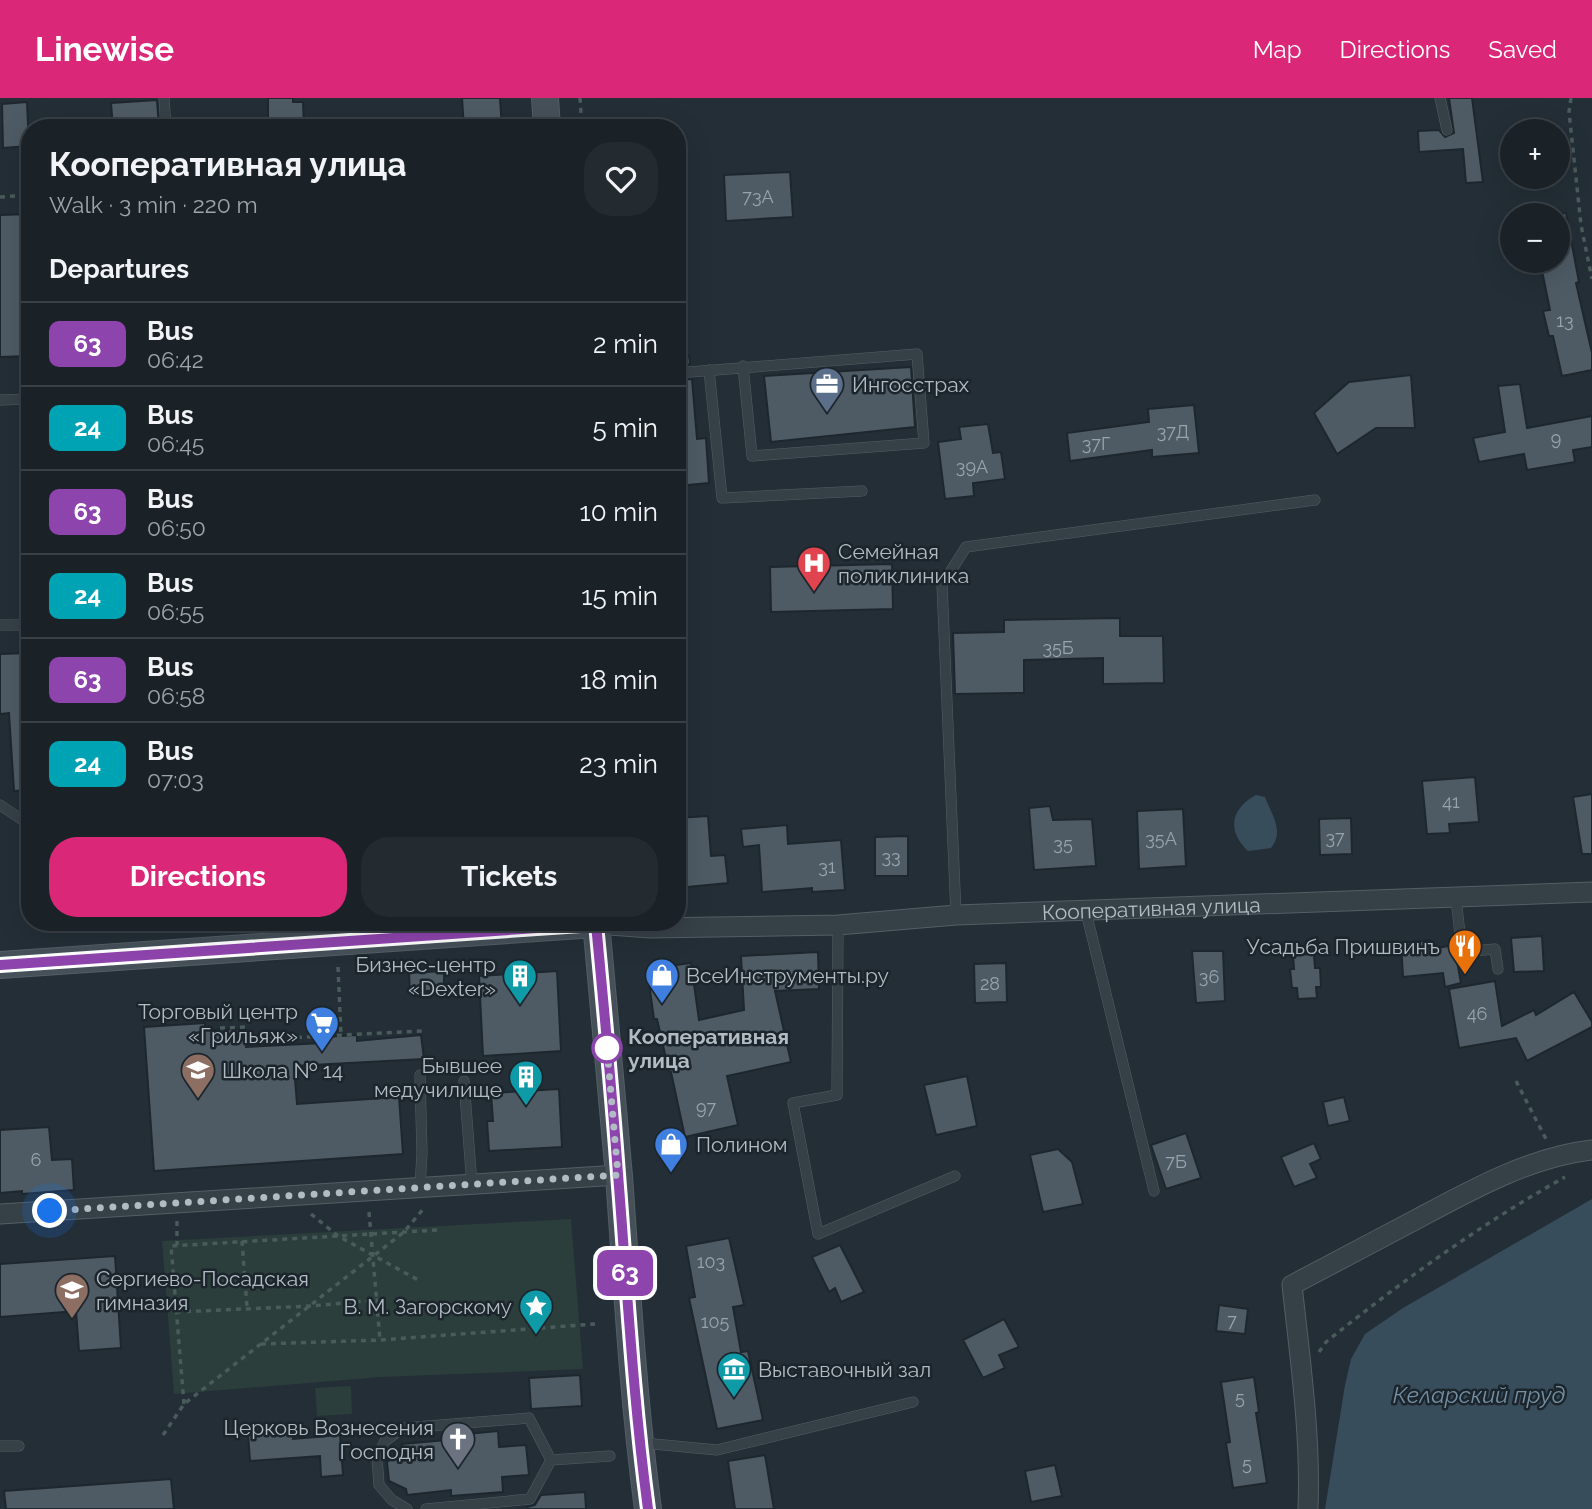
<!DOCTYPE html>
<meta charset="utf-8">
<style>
:root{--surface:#1a2228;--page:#232a30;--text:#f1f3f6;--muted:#9fa4a8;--line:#383f45;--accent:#db2777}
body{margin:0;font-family:Raleway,sans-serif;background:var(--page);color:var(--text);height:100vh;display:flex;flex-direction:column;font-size:26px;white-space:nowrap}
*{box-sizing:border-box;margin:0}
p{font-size:23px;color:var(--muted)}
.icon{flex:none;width:38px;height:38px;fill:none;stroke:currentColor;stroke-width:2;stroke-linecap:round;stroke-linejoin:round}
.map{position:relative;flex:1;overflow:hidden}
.side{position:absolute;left:21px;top:21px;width:665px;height:812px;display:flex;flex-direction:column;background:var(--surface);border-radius:28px;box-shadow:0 7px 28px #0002,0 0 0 2px var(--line)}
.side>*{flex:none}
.badge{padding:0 14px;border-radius:10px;font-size:24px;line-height:46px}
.fabs{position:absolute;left:1500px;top:21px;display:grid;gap:14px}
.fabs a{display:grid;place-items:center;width:70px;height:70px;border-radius:50%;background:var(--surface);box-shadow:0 7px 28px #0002,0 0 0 2px var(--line);font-size:35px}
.you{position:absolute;width:35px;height:35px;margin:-18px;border:5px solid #fff;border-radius:50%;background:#1a73e8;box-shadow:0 0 0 10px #1a73e833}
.map>.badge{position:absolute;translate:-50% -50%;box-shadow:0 0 0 4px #fff}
h2{padding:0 28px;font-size:26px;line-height:63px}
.round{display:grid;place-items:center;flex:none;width:74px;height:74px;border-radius:28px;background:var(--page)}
.head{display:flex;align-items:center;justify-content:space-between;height:119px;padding:0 28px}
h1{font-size:33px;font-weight:700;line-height:52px}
.action{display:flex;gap:14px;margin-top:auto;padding:14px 28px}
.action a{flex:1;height:80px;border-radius:28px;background:var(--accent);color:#fff;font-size:28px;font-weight:700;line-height:80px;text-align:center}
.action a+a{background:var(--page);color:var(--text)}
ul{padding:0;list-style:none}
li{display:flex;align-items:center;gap:21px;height:84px;padding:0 28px;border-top:2px solid var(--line)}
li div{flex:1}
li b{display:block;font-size:26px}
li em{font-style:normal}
li .badge{min-width:77px;font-weight:700;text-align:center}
header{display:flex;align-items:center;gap:42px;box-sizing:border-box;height:98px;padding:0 35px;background:var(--accent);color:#fff}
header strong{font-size:33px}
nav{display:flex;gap:38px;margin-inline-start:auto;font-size:24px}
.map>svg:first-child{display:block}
.green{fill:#2b3e3b}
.water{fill:#384d5c}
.building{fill:#4e5b65;stroke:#1e272e;stroke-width:2}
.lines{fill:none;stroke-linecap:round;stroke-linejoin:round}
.lane-casing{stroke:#545e65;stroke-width:11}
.street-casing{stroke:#545e65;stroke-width:21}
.secondary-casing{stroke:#545e65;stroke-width:28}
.path{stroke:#495b5a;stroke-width:3.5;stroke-dasharray:5 5;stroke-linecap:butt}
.lane{stroke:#364047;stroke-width:10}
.street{stroke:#364047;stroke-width:19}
.secondary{stroke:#455059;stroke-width:26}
.line-casing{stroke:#fff;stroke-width:16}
.line{stroke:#8e44ad;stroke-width:10}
.walk{stroke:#b1bbc3;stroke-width:7;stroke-dasharray:0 12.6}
.stop-dot{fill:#fff;stroke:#8e44ad;stroke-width:3.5}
.labels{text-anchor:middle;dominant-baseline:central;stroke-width:5;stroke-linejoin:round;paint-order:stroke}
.number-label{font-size:18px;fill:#98a3ac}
.poi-label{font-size:21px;fill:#b1bbc3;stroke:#1c252c;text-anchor:start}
.street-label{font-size:21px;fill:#b1bbc3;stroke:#1c252c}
.stop-label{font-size:21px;font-weight:bold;fill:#b1bbc3;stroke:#1c252c;text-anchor:start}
.water-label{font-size:23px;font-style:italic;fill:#7490a4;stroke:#1c252c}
</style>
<header>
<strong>Linewise</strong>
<nav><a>Map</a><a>Directions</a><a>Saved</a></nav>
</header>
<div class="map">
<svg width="1592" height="1411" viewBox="0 0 1592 1411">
<rect width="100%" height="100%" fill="#232e36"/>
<path class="green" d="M571,1121L583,1271L381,1279L174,1296L162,1143Z
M351,1288L352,1316L317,1318L315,1290Z"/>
<path class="water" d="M1256,697L1265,699C1271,716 1285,733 1271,750L1248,753C1227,733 1230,711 1256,697Z
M1592,1101V1411H1325L1345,1287L1351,1261L1365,1236L1403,1210Z"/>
<path class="building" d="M268,0H293V4H303L304,30H268Z
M462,0H500L502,30H464Z
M1449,0H1472L1483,84L1466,85L1463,51L1419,54L1418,33L1439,32L1445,39L1454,35Z
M157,2L159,30H113L111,5Z
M27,4L29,48L3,50L2,6Z
M790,74L793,119L726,123L724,77Z
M1566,115L1579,184L1576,185L1592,255V272L1562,278L1553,238H1549L1543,213L1550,212L1540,163H1558V116Z
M30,116V258L0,259V117Z
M677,258H689L690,266L677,268Z
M911,269L915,329L771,344L764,278Z
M1411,277L1415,330H1376L1337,356L1314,315L1349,284Z
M692,281L697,341L706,340L709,385L677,388V282Z
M1520,286L1527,330L1592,318V349L1573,352L1575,364L1527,372L1524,356L1479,364L1473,340L1505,334L1498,288Z
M1194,307L1199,355L1152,359V352L1070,363L1067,335L1149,324L1148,311Z
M988,326L993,355L1001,354L1005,381L973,385L974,398L945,401L938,344L961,341L959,329Z
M892,466L893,511L771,514L770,469Z
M1120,520V538H1163L1164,585L1103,586V560L1024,562V595L955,596L953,535L1004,534V522Z
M30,555V692L14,693L9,615L0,616V556Z
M1475,679L1479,724L1449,726L1450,735L1427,736L1422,683Z
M1592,696V756H1582L1573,699Z
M1050,708L1053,722L1092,721L1096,768L1034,772L1029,710Z
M1183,711L1186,768L1139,771L1137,713Z
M708,718L711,758L725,757L728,785L677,790V720Z
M1351,720L1352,756L1320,757L1319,721Z
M787,727L788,746L841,742L845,792L812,794V790L762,794L759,747L743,749L741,731Z
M908,738V778H875V739Z
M1542,838L1544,873L1514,874L1511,840Z
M1430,842L1431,851L1454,847L1461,885L1445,889L1443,875L1403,879L1401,845Z
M1192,853H1223L1225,903L1196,905Z
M818,854L819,891L775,893L791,964L727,978L738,1027L685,1039L671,974H669L657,921H654L647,871L691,865L699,922L744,912L741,858Z
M1314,856L1315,870H1320L1321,889H1316L1317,900L1298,901L1297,890H1292L1290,871H1294L1293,857Z
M1006,865L1007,904L975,905L974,866Z
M444,873V892L410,894L409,875Z
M557,873L561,953L483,958L479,878Z
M1495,883L1502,928L1534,912L1536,917L1574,894L1592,924V929L1527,963L1516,940L1459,950L1449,891Z
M205,925V932L245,931L246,949L323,945L324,939L357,937V943L421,937L424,961L294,968L297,1006L399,999L403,1056L154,1073L144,929Z
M967,978L977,1028L936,1037L924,987Z
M559,991L562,1049L489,1053L487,1023H493L491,995Z
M1344,999L1350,1023L1328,1028L1323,1004Z
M49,1029L52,1062L72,1061L74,1092L22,1096V1093L0,1095V1032Z
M1186,1035L1201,1080L1166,1091L1151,1047Z
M1314,1045L1321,1061L1310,1066L1317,1080L1294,1089L1281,1059Z
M1058,1051L1072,1064L1083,1106L1043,1114L1030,1057Z
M729,1140L744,1207L733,1209L741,1254L748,1253L763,1322L717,1331L689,1200L695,1199L686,1148Z
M840,1147L864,1194L841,1204L835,1190L829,1194L812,1159Z
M115,1158L121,1250L79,1253L76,1213L0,1219V1166Z
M1219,1207L1248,1211L1245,1236L1216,1233Z
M1004,1221L1019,1249L999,1257L1005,1270L983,1280L963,1242Z
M580,1277L582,1308L531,1311L529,1280Z
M1254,1279L1259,1314L1256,1315L1267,1385L1233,1390L1226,1345L1230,1344L1221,1284Z
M292,1332L293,1341L340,1337L343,1377L321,1379L320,1358L250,1363L248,1335Z
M498,1333L499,1349L526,1347L529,1377L502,1379L503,1394L451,1398V1392L407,1397L406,1391L389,1383L387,1364L403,1353L402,1346L446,1342V1338Z
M765,1357L774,1411H735L728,1363Z
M1055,1367L1062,1398L1031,1404L1025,1373Z
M171,1381L174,1411H6L4,1393Z
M585,1394L586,1411H527V1409L535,1407L541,1397Z"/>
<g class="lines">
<g class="lane-casing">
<path id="lane" d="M164,0L166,30
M1440,0L1447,32
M709,272L722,400L862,393
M677,275L917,256L924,345L752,358L743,268
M0,302L30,301
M0,527H30
M0,707L21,721H30
M1456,800L1462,854L1495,851L1498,871
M1086,814L1154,1093
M956,817L942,487L966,449L1315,402
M838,827L837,997L793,1005L818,1136L955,1078
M420,977L422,1055L420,1090
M464,983L472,1087
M643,1345L717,1352L913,1304
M0,1348H19
M407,1411L392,1402L379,1387L377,1360L385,1343L403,1330L529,1320L551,1362L610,1358
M426,1411L530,1401L551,1362"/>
</g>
<g class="street-casing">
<g id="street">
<path id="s1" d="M596,826L650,830L838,827L956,817L1592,794"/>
<path d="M0,1116L619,1077"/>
<path d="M1308,1411C1311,1337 1300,1261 1292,1187C1334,1165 1375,1143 1417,1121C1471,1092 1530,1059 1592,1052"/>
</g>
</g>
<g class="secondary-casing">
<path id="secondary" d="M545,0L547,30
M596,824C603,909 612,993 619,1078C627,1189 633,1300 648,1411
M0,867L596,826"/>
</g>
<path class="path" d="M580,0L582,30
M1571,0L1569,14L1581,127L1592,181
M0,99L30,97
M338,869L341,937
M220,930L247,929V942L422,933
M1516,983L1547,1043
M369,1114L380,1242
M311,1116L338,1138L420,1183
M177,1123V1147
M242,1143L247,1209
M176,1214L311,1208L378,1202
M261,1246L380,1242L595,1226
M1319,1254L1326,1244C1402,1183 1481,1126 1565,1079
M184,1306L171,1148L438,1132
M163,1337L184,1306L404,1134L424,1110"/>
<use href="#lane" class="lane"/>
<use href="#street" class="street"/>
<use href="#secondary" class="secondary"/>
</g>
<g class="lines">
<g class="line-casing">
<path id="line" d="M0,867L596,826C604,910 612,993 618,1076C627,1188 633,1300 648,1411"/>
</g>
<use href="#line" class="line"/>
<path class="walk" d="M50,1113L618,1077L607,950"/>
</g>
<defs>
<g id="office-pin" transform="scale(1.75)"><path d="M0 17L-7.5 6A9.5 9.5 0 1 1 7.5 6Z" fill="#5c6f8a" stroke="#1c252c"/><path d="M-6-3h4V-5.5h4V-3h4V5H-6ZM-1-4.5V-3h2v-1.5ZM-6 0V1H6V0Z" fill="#fff"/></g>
<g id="hospital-pin" transform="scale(1.75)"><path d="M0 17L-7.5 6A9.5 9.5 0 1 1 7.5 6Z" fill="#e0444e" stroke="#1c252c"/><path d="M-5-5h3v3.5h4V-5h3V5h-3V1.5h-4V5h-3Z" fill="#fff"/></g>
<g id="restaurant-pin" transform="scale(1.75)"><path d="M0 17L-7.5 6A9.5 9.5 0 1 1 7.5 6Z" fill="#e8710a" stroke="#1c252c"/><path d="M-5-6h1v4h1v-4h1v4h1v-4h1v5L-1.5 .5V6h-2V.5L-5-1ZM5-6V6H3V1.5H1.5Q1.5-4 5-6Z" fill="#fff"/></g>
<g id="shop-pin" transform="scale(1.75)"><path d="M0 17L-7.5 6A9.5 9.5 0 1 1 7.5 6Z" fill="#3f7fe0" stroke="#1c252c"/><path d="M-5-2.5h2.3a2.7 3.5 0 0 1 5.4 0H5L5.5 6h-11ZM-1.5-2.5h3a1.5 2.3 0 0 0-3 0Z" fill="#fff"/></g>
<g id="building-pin" transform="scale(1.75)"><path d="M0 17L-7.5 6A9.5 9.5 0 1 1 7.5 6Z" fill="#0f9aa8" stroke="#1c252c"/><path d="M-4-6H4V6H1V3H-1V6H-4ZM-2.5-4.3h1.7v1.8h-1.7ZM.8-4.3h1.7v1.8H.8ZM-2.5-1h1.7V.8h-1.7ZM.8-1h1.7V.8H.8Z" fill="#fff"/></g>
<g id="supermarket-pin" transform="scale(1.75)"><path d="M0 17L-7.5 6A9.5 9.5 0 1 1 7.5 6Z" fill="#3f7fe0" stroke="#1c252c"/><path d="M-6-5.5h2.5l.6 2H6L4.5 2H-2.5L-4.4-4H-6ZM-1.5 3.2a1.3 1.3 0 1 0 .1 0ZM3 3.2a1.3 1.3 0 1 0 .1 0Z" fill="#fff"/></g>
<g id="school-pin" transform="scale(1.75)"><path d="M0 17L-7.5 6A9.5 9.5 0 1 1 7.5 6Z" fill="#8d6e63" stroke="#1c252c"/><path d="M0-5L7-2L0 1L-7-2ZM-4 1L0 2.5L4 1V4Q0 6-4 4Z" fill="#fff"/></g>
<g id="sight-pin" transform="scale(1.75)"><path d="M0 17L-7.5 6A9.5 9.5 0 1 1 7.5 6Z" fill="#0f9aa8" stroke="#1c252c"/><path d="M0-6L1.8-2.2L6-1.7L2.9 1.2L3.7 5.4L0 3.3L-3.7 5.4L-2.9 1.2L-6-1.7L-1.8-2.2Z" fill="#fff"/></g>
<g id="museum-pin" transform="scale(1.75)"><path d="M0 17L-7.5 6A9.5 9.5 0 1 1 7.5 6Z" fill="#0f9aa8" stroke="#1c252c"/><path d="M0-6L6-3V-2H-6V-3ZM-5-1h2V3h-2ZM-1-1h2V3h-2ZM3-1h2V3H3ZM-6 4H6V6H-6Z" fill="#fff"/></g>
<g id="church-pin" transform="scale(1.75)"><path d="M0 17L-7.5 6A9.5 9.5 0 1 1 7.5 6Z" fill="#6b7280" stroke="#1c252c"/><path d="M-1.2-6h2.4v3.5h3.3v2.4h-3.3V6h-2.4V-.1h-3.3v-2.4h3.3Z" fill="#fff"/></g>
</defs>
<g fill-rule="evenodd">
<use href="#office-pin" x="827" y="286"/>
<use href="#hospital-pin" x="814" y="465"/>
<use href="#restaurant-pin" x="1465" y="848"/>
<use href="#shop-pin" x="662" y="877"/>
<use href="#building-pin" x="520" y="878"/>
<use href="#supermarket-pin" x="322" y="925"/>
<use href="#school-pin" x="198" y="972"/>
<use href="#building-pin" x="526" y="979"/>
<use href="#shop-pin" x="671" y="1046"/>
<use href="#school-pin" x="72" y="1192"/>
<use href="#sight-pin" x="536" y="1208"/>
<use href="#museum-pin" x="734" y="1271"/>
<use href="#church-pin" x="458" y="1341"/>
</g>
<circle class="stop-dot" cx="607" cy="950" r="14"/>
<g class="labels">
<g class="number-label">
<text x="758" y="98">73А</text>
<text x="1565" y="222">13</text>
<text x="1173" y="333">37Д</text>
<text x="1556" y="340">9</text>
<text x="1096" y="345">37Г</text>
<text x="972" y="368">39А</text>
<text x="1058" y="549">35Б</text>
<text x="1451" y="703">41</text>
<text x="1335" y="739">37</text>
<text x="1161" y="740">35А</text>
<text x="1063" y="745">35</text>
<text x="891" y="758">33</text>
<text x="827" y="768">31</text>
<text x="1209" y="878">36</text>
<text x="990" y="885">28</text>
<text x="1477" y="915">46</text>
<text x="706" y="1009">97</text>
<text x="36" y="1061">6</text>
<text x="1176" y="1063">7Б</text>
<text x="711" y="1163">103</text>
<text x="1232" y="1222">7</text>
<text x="715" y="1223">105</text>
<text x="1240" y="1299">5</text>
<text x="1247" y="1365">5</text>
</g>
<g class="poi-label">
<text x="852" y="286">Ингосстрах</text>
<text x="838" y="453">Семейная<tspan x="838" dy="24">поликлиника</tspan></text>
<text x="1440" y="848" text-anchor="end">Усадьба Пришвинъ</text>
<text x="496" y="866" text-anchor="end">Бизнес-центр<tspan x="496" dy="24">«Dexter»</tspan></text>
<text x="686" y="877">ВсеИнструменты.ру</text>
<text x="298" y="913" text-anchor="end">Торговый центр<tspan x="298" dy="24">«Грильяж»</tspan></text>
<text x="502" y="967" text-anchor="end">Бывшее<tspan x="502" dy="24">медучилище</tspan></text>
<text x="222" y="972">Школа № 14</text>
<text x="696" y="1046">Полином</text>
<text x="96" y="1180">Сергиево-Посадская<tspan x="96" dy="24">гимназия</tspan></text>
<text x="512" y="1208" text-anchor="end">В. М. Загорскому</text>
<text x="758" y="1271">Выставочный зал</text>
<text x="434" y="1329" text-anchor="end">Церковь Вознесения<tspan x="434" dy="24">Господня</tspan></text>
</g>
<g class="street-label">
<text stroke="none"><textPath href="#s1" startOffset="556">Кооперативная улица</textPath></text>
</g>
<g class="stop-label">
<text x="628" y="938">Кооперативная<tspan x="628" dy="24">улица</tspan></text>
</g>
<g class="water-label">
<text x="1479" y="1296">Келарский пруд</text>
</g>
</g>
</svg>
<div class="fabs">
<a>+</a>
<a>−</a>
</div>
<div class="you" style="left:50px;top:1113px"></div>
<b class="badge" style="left:625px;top:1175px;background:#8e44ad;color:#fff">63</b>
<section class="side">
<div class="head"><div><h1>Кооперативная улица</h1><p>Walk · 3 min · 220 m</p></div><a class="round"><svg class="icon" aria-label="heart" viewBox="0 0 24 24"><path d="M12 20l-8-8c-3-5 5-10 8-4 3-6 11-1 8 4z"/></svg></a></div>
<h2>Departures</h2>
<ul>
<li><span class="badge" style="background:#8e44ad;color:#fff">63</span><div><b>Bus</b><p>06:42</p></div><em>2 min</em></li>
<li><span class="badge" style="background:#00a3b4;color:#fff">24</span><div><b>Bus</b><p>06:45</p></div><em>5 min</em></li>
<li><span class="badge" style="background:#8e44ad;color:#fff">63</span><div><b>Bus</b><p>06:50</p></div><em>10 min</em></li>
<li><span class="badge" style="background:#00a3b4;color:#fff">24</span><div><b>Bus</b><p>06:55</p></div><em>15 min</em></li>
<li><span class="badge" style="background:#8e44ad;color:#fff">63</span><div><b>Bus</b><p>06:58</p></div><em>18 min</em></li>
<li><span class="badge" style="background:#00a3b4;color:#fff">24</span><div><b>Bus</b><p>07:03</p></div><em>23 min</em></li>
</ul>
<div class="action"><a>Directions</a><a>Tickets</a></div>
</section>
</div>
